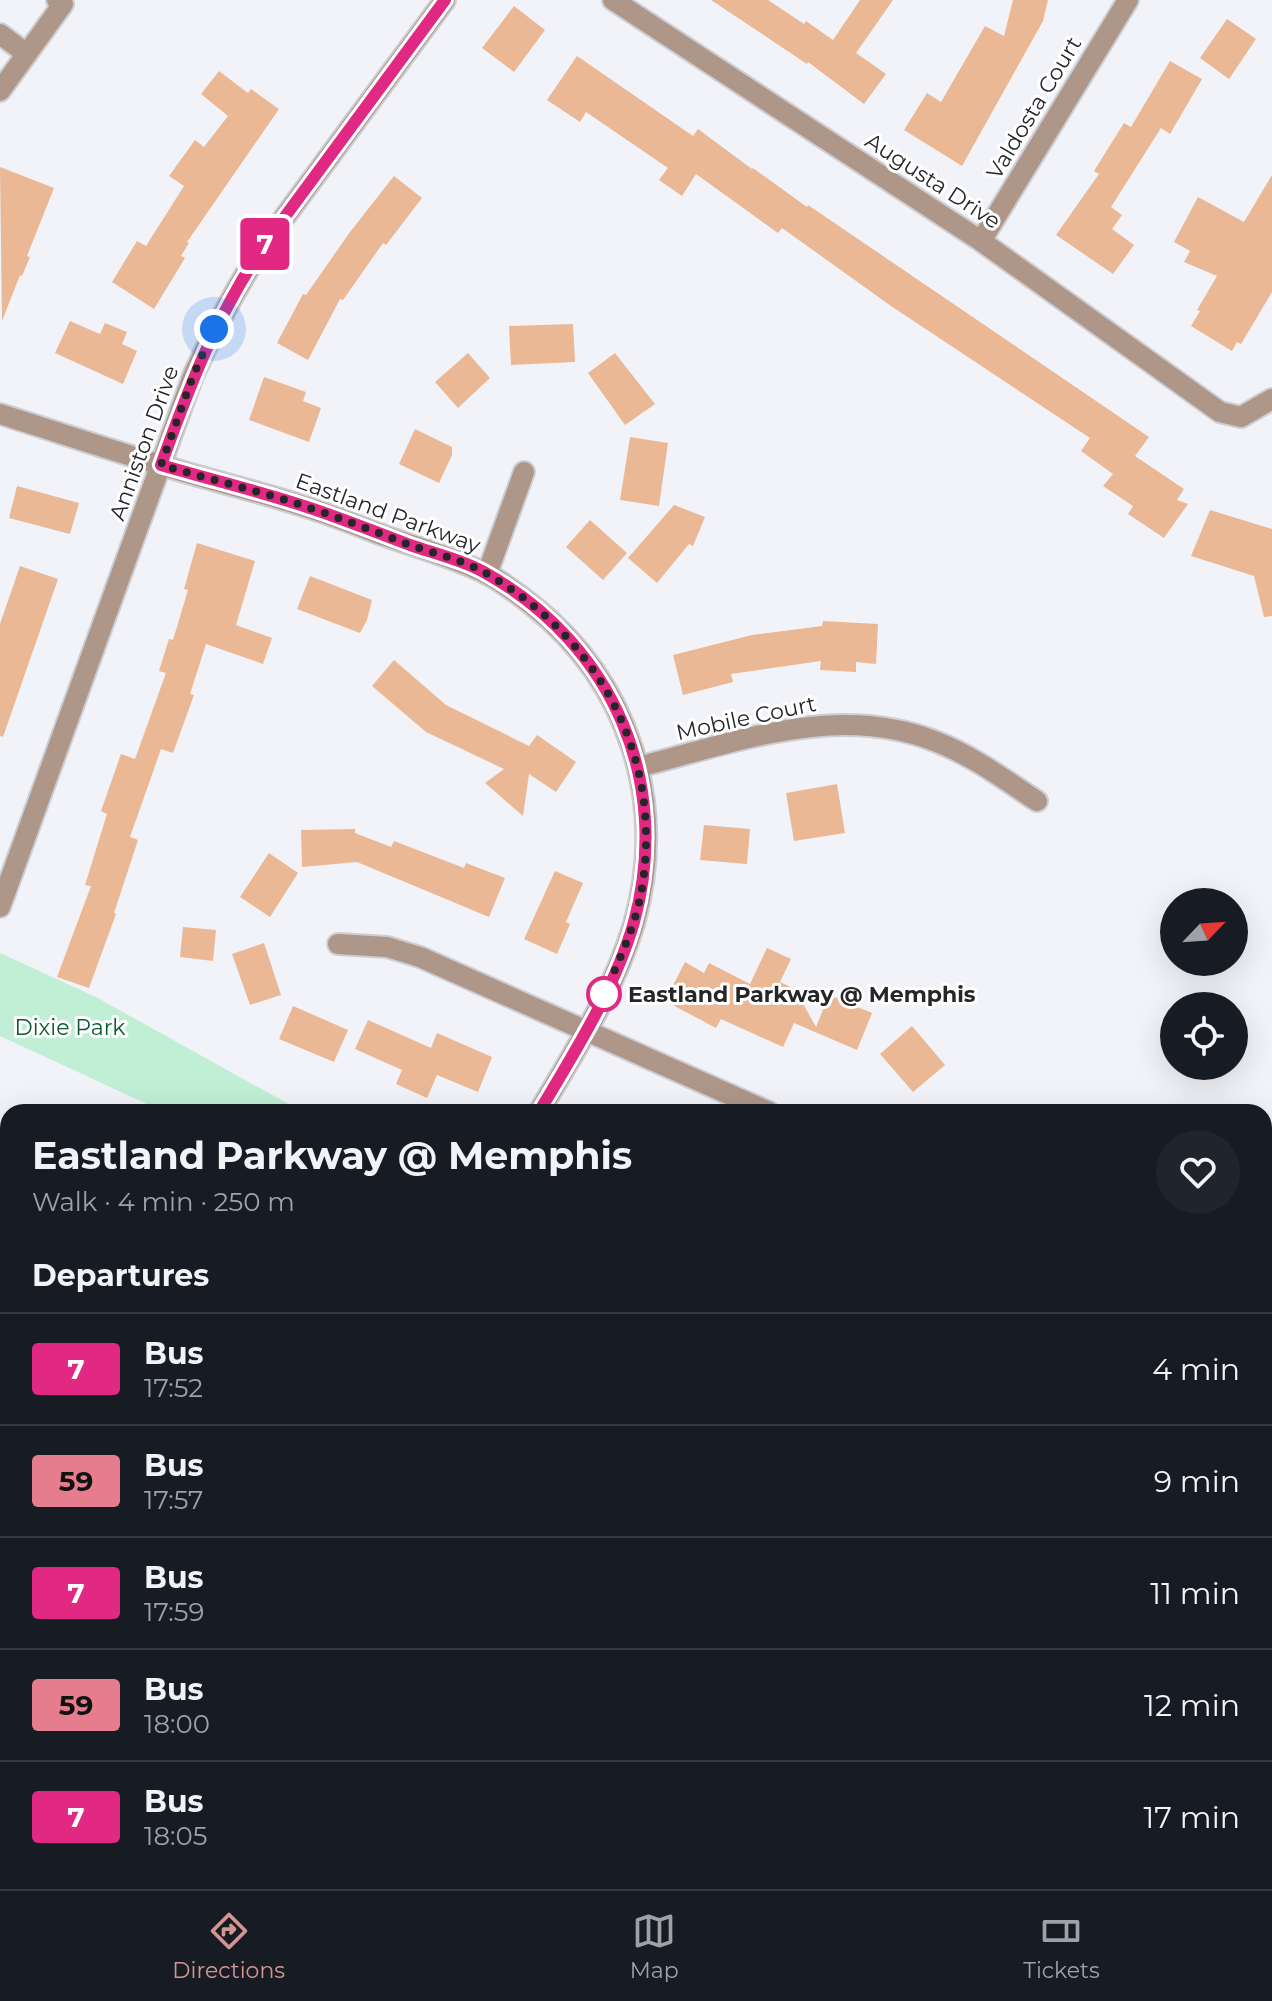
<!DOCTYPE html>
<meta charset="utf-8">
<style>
:root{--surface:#171b24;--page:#20242c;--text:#f1f3f6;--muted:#9ea1a6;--line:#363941;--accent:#d59693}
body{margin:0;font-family:Montserrat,sans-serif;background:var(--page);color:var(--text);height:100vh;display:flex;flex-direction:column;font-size:30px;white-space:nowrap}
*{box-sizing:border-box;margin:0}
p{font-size:26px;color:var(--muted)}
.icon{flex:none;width:44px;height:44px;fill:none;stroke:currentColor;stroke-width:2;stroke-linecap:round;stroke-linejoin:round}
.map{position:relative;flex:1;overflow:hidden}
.sheet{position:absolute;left:0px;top:1104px;width:1272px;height:786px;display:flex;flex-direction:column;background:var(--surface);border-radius:24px 24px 0 0;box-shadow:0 8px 32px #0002}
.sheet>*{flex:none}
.badge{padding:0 16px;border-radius:6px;font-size:28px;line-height:52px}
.needle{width:52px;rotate:65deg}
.buttons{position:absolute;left:1160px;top:888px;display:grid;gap:16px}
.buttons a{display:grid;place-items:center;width:88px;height:88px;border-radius:50%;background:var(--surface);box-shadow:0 8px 32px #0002;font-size:40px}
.you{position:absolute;width:40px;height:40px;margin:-20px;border:6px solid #fff;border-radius:50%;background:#1a73e8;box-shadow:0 0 0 12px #1a73e833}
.map>.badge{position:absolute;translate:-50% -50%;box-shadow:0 0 0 4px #fff}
h2{padding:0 32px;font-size:30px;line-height:72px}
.round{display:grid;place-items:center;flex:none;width:84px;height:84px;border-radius:42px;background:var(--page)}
.headline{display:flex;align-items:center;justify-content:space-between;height:136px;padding:0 32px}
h1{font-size:38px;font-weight:700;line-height:60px}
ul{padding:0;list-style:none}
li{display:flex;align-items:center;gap:24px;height:112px;padding:0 32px;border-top:2px solid var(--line)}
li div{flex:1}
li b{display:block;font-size:30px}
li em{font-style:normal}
li .badge{min-width:88px;font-weight:700;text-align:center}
.menu{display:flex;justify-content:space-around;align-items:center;height:112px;border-top:2px solid var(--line);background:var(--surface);font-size:22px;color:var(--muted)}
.menu a{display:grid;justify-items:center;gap:4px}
.menu .current{color:var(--accent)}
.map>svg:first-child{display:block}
.green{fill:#c1efd6}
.building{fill:#ebb895}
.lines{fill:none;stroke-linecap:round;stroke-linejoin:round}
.minor-casing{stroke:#cdced3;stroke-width:24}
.highway-casing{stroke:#cdced3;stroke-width:28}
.minor{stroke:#ae9689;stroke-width:20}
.highway{stroke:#5b2f13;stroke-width:24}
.line-casing{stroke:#fff;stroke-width:18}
.line{stroke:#e12882;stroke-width:12}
.walk{stroke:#252628;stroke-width:8;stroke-dasharray:0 14.4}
.stop-dot{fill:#fff;stroke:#e12882;stroke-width:4}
.labels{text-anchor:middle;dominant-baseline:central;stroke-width:6;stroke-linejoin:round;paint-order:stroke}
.street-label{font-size:22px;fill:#252628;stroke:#fff}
.stop-label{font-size:22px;font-weight:bold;fill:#252628;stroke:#fff;text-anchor:start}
.park-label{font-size:22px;fill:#0c573a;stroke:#fff}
</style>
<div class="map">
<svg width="1272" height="1889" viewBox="0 0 1272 1889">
<rect width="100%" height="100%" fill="#f2f3f8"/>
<path class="green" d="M0,953L96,997L303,1112H164L0,1036Z"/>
<path class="building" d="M711,0H768L804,24L806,21L833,40L860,0H893L856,53L886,74L864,104L808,62L807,64Z
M1013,0H1048L1043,21L962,166L904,130L927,93L941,102L985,26L1004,36Z
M514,6L545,30L514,72L482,48Z
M1227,19L1256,39L1229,79L1200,58Z
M577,56L693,136L698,129L752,169L753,168L807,207L808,205L1149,437L1135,456L1184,489L1177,500L1188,504L1164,538L1128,514L1133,506L1103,486L1113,474L1081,451L1090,438L891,306L782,228L778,233L696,174L682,196L659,180L668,168L586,112L580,122L547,100Z
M1170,61L1202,79L1170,134L1161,128L1111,207L1122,215L1112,229L1134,245L1113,274L1056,235L1099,174L1094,171L1124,123L1131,127Z
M219,71L248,93L251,89L279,109L187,242L189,243L181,256L185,258L154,309L112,282L137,241L146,246L184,186L169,176L195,140L204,147L228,116L201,94Z
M0,167L54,188L27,256L30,257L22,276L20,275L2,321Z
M1272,175V292L1241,344L1237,342L1232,351L1191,326L1200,311L1197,310L1217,276L1184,262L1190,251L1174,242L1198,197L1244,222Z
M394,176L422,198L386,245L383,243L343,300L340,299L308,360L277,343L303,294L306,295L350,232Z
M70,321L100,334L105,323L127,332L122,344L137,351L123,384L55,353Z
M573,324L575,362L511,365L509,326Z
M468,353L490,378L458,408L435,382Z
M615,353L655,404L625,425L588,373Z
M264,377L306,392L303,401L321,408L309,442L249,420Z
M415,429L452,447V455L439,483L399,464Z
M630,437L668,443L659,506L620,500Z
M17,486L79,503L70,534L9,518Z
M674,505L705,517L693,546L689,544L657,583L628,558Z
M1210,510L1272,529V616L1264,617L1254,576L1191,556Z
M590,520L627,553L603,580L566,547Z
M197,543L255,561L236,625L272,638L263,664L206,644L190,694L194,695L173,753L161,749L130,837L138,840L114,913L116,914L89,988L57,977L91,886L85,885L107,814L101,811L121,754L135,759L166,673L159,671L169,639L173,640L188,590L184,589Z
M20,566L58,579L3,737L0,736V624Z
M310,576L372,600L367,620L360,633L297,609Z
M823,621L878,624L876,664L856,662V672L820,670L821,661L731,674L733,682L683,695L673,655L752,635L822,626Z
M394,660L446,705L529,746L537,735L576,762L556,792L529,774L523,816L485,783L504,769L426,732L372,686Z
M837,784L845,833L794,841L786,793Z
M704,825L750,829L747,864L700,860Z
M355,829V833L391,847L394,841L464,868L466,863L505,878L489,917L357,862L302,867L301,830Z
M269,853L298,873L270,917L240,897Z
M555,871L583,883L566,922L570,924L557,954L524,939Z
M183,927L216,930L213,961L180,957Z
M264,943L281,995L250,1005L232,954Z
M767,948L791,959L780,982L795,989L816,1027L829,995L872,1013L857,1050L794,1023L783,1047L721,1019L716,1028L665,1001L685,962L704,973L709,963L750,984Z
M293,1006L348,1030L334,1062L279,1039Z
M368,1020L431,1048L437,1033L492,1057L478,1092L437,1075L427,1098L396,1084L402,1070L355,1049Z
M912,1026L945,1065L913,1092L880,1054Z"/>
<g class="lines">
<g class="minor-casing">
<path id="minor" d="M613,0L981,241L1220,412L1241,417L1272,399
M0,34L27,54
M0,91L63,4L57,0
M981,241L1128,0
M0,414C54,431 107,449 161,465C211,481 262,492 312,509C337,517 361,527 385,536C419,548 456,558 487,574C503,582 518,594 532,605C629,682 668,803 634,924C614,991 574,1052 539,1112
M487,574L524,472
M638,767C737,742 837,702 937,742C973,756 1005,780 1037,801
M0,907L193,376C214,330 236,287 264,245L445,0
M338,944L387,947L420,957L769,1112
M0,1555L8,1553
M0,1863L8,1867
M43,1882L60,1889"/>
</g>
<g class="highway-casing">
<path id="highway" d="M1264,1865L1272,1848
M1253,1889L1256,1882"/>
</g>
<use href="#minor" class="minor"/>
<use href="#highway" class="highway"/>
</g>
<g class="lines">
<g class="line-casing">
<path id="line" d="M445,0L264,245C215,319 191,382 161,465C212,480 263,492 313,509C346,520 378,533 410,545C436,554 466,561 489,575C614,647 672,783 634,922C615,989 574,1053 539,1112"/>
</g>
<use href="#line" class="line"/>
<path class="walk" d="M214,329L193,376L161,465C212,480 264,492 313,509C346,520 378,533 410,545C436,554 466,561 489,575C599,639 661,755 643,881C638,921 619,961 604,994"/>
</g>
<circle class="stop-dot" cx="604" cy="994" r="16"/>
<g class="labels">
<g class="street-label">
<text transform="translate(1034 108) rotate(-59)">Valdosta Court</text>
<text transform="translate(933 181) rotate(33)">Augusta Drive</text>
<text transform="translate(144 443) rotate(-70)">Anniston Drive</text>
<text transform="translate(388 513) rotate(20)">Eastland Parkway</text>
<text transform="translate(746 718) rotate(-12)">Mobile Court</text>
</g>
<g class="stop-label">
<text x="628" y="994">Eastland Parkway @ Memphis</text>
</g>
<g class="park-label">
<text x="70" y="1027">Dixie Park</text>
</g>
</g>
</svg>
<div class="buttons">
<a><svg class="needle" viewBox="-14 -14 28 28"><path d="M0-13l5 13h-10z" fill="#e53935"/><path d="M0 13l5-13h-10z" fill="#9ea1a6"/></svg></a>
<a><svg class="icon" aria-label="locate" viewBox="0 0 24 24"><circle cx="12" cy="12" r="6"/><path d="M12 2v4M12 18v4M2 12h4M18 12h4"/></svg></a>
</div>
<div class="you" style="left:214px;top:329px"></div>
<b class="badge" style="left:265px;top:244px;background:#e12882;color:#fff">7</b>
<section class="sheet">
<div class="headline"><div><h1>Eastland Parkway @ Memphis</h1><p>Walk · 4 min · 250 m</p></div><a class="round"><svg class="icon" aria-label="heart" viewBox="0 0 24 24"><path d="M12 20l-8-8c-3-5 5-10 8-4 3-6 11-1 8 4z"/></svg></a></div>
<h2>Departures</h2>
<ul>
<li><span class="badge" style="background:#e12882;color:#fff">7</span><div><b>Bus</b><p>17:52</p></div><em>4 min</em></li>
<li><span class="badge" style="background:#e67d8f;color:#111">59</span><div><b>Bus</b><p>17:57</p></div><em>9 min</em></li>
<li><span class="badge" style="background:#e12882;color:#fff">7</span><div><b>Bus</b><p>17:59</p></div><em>11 min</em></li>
<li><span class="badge" style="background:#e67d8f;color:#111">59</span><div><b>Bus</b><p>18:00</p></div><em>12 min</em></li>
<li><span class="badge" style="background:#e12882;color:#fff">7</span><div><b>Bus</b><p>18:05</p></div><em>17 min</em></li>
</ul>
</section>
</div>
<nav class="menu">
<a class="current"><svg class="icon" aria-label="directions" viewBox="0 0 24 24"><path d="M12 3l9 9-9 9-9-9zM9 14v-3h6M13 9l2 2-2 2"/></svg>Directions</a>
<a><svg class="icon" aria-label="map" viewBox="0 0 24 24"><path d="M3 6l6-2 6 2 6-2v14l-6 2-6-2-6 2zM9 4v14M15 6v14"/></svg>Map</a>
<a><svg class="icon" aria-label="tickets" viewBox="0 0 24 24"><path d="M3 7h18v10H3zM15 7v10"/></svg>Tickets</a>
</nav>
